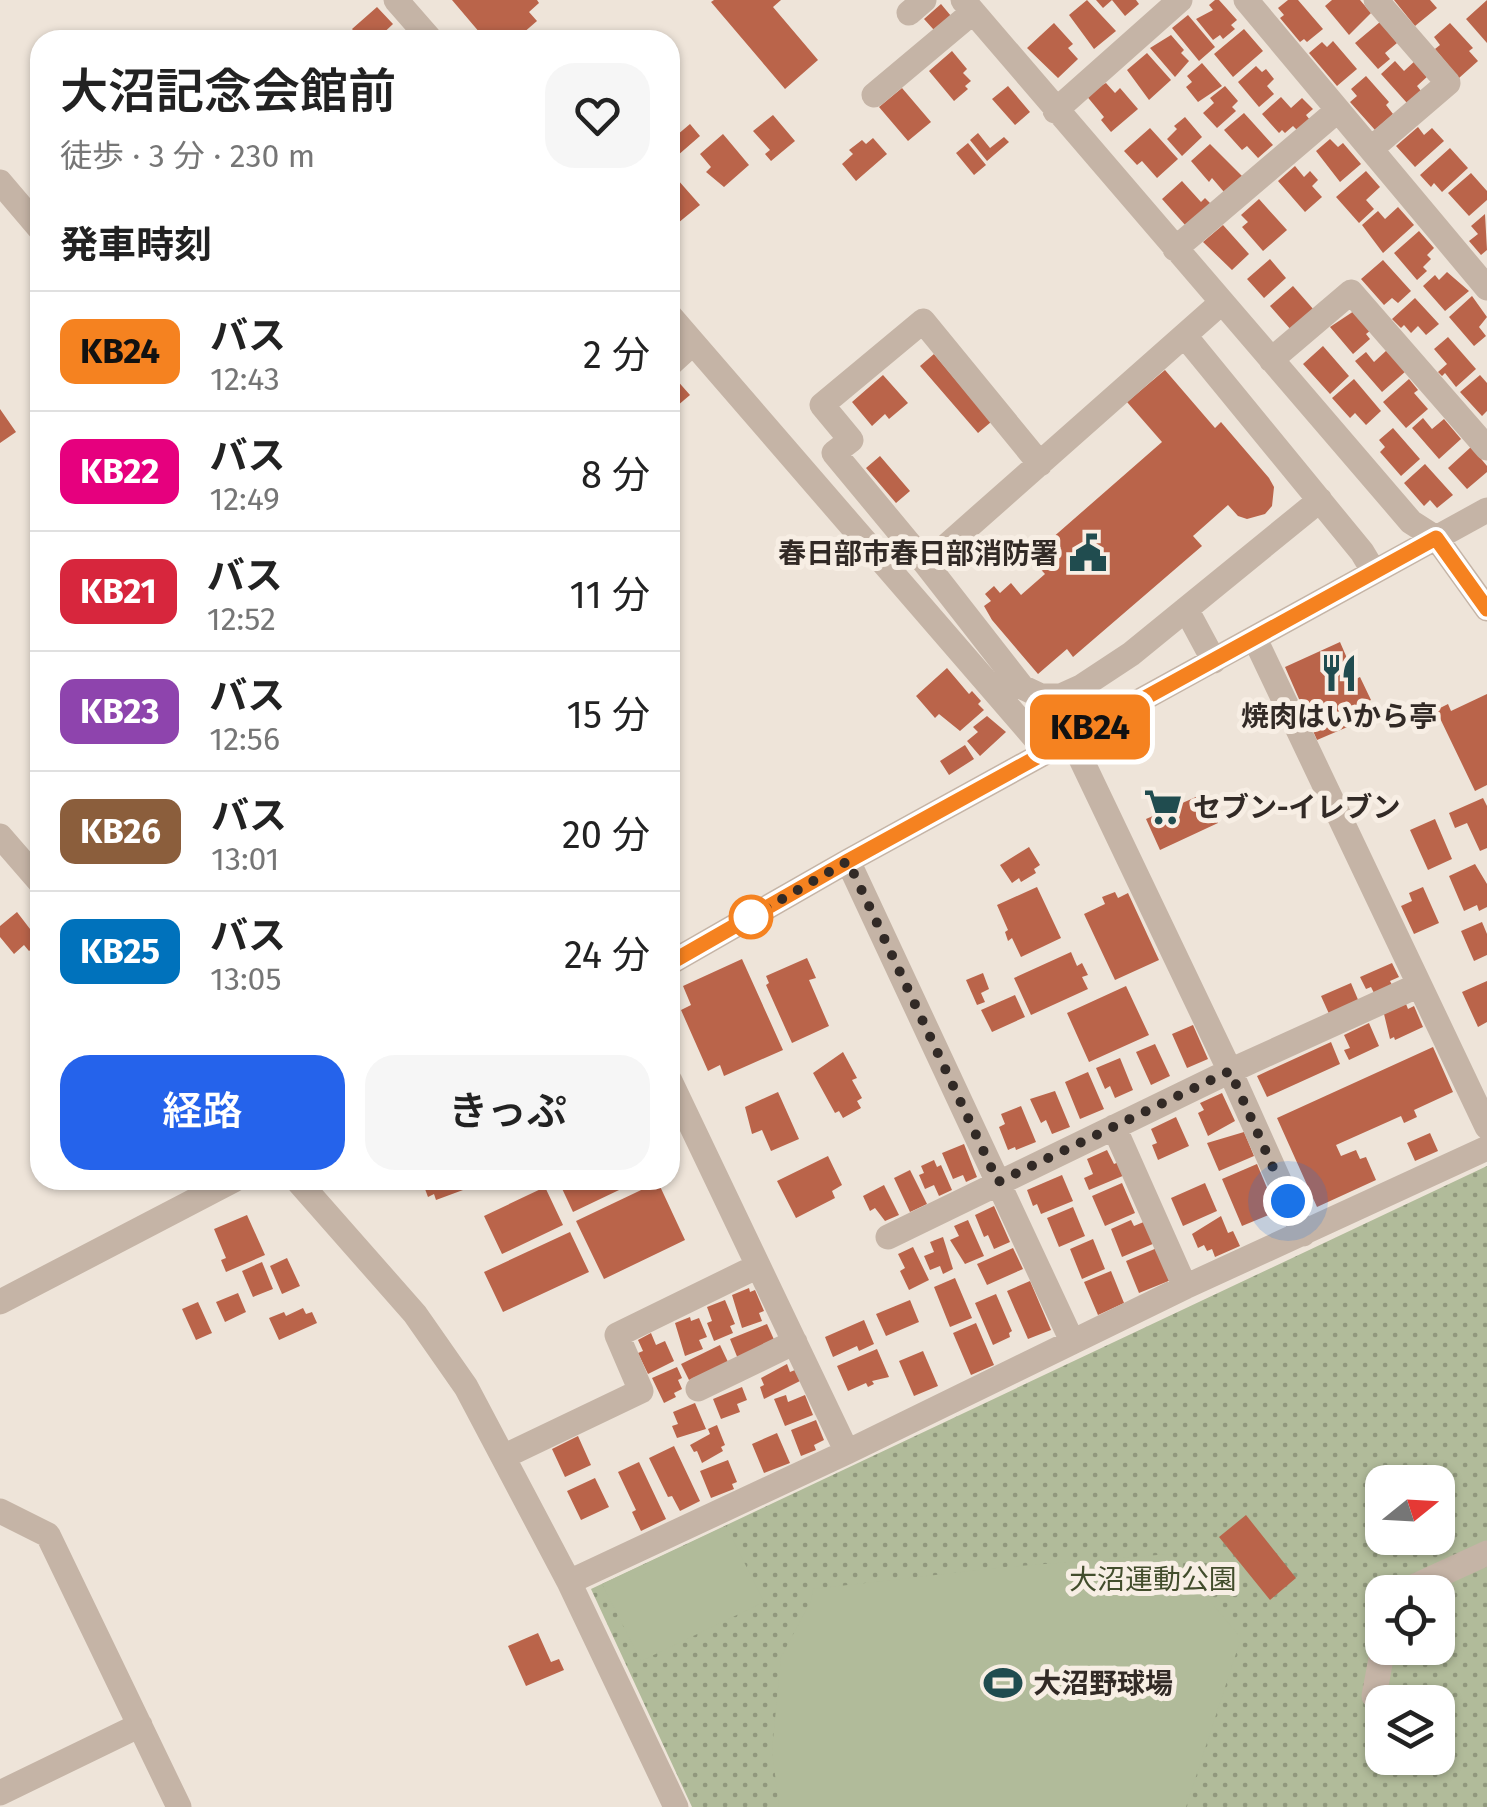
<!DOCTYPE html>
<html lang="ja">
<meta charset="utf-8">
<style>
:root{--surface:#fff;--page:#f6f6f6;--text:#222;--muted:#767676;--line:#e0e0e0;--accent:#2563eb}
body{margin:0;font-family:"Fira Sans","Noto Sans JP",sans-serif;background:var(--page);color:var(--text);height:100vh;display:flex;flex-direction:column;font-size:38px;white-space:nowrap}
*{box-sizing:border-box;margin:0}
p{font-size:32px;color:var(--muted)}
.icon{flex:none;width:55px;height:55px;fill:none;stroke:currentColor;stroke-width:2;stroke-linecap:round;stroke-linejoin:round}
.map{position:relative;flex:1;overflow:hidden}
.drawer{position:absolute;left:30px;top:30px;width:650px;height:1160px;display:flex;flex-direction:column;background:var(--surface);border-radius:30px;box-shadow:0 2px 8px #0004}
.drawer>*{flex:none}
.badge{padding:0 20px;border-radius:15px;font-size:35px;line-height:65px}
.needle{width:65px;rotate:72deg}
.buttons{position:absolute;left:1365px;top:1465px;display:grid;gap:20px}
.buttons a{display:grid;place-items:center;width:90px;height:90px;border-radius:20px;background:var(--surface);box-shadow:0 2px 8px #0004;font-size:50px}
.you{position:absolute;width:50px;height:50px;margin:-25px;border:8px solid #fff;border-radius:50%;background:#1a73e8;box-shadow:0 0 0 15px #1a73e833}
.map>.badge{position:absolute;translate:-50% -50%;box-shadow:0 0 0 5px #fff}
h2{padding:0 30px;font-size:38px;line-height:90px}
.round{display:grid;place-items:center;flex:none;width:105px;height:105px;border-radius:30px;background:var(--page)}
.head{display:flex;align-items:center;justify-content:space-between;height:170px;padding:0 30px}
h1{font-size:48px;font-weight:600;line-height:75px}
.action{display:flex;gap:20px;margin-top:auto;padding:20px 30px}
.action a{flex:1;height:115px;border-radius:30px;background:var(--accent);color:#fff;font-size:40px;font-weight:600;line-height:115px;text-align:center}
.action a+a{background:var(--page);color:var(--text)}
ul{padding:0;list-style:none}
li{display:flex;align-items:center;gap:30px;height:120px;padding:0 30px;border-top:2px solid var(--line)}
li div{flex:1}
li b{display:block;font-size:38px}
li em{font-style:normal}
li .badge{min-width:110px;font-weight:700;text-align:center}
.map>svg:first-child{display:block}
.grass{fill:url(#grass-dots);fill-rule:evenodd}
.garden{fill:#b1bb9a}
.building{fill:#ba644a}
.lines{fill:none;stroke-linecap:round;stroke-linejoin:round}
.minor{stroke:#c5b4a6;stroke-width:25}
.line-casing{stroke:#fff;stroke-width:22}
.line{stroke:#f58220;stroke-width:15}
.walk{stroke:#322a26;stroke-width:10;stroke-dasharray:0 18}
.stop-dot{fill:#fff;stroke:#f58220;stroke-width:5}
.labels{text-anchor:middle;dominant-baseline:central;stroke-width:10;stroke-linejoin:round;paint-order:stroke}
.poi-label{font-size:28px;font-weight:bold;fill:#322a26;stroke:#f7eee4;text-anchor:start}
.park-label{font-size:28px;fill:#424d2c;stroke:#f7eee4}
</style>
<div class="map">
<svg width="1487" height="1807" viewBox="0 0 1487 1807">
<defs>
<pattern id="grass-dots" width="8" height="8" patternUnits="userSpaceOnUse" patternTransform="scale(2.5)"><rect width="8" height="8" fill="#b1bb9a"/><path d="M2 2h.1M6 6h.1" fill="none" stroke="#91987d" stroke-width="1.8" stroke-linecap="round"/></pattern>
</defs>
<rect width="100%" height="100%" fill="#eee4d9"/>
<path class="grass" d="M1487,1166V1807H692L591,1589ZM1382,1482H1438V1538H1382ZM1382,1592H1438V1648H1382ZM1382,1702H1438V1758H1382Z"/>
<path class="garden" d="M726,1526L764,1602L641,1661L602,1584Z
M1170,1554L1241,1638L1186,1807H779L772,1750L781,1657L811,1601L813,1589L1005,1567Z"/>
<path class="building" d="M452,0H537L539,3L529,12L537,21L515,40H486Z
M714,0H781L773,7L818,60L785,89L711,2Z
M1087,0L1116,31L1094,49L1069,15Z
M1096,0H1136L1139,4L1125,16L1112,0L1103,8Z
M1215,0H1219L1237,20L1231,25L1235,29L1223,39L1220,35L1213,40L1196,19L1213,10L1209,5Z
M1288,0H1298L1323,29L1307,42L1304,39L1300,42L1280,18L1284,15L1278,8Z
M1332,0H1360L1371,13L1349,35L1325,6Z
M1394,0H1430L1437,8L1415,26Z
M1487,0V43L1466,19Z
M941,4L951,16L934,30L924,19Z
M377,7L393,24L376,40H361L352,29Z
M1188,15L1215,47L1199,61L1172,28Z
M1380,22L1397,43L1385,53L1390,59L1378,69L1355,43Z
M1054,23L1073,44L1068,48L1078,59L1058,78L1027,48Z
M1450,23L1473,48L1469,51L1478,61L1459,78L1435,49L1440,45L1434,37Z
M1244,29L1263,51L1233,77L1214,54Z
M1171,35L1184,50L1181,53L1189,61L1175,77L1150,48Z
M1333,41L1357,69L1337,86L1309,53L1322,42L1327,47Z
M952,51L967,69L963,73L971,81L965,86L968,89L954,101L929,71Z
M1147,53L1171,80L1149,100L1127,70Z
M1416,60L1429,75L1417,86L1421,91L1407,103L1381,74L1395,61L1404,71Z
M1202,63L1222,86L1198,102L1186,87L1192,82L1187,76Z
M1256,66L1262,72L1266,69L1274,79L1267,86L1274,94L1259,107L1238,82Z
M1366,76L1389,102L1386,105L1393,114L1375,130L1350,102L1357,96L1351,89Z
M1106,83L1115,93L1120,88L1138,109L1111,132L1101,120L1104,117L1085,94Z
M1008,86L1030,112L1015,125L992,99Z
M1225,86L1238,101L1232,107L1236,111L1217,128L1203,113L1214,103L1210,98Z
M902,88L931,122L908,141L879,107Z
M1281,97L1291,108L1302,98L1313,109L1306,115L1310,120L1298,131L1293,126L1285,133L1282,130L1279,133L1262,114Z
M1244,113L1273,145L1258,158L1247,146L1242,150L1224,130Z
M773,115L795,141L771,161L765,154L770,150L753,131Z
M1185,117L1202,137L1182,156L1167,139L1177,129L1174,126Z
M690,124L700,136L677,156L670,148V141Z
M1418,127L1424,135L1432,128L1444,141L1415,167L1396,146Z
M1150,128L1178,159L1157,178L1142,161L1137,165L1124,151Z
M978,133L990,148L1004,137L1009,142L987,161L970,140Z
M723,134L749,165L724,187L706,172L711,167L700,154Z
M873,138L887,154L856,181L842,164L853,154L849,150L862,140L866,144Z
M1330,139L1338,147L1343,143L1361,164L1340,182L1316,151Z
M968,143L986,165L974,175L956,153Z
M1210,144L1242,176L1224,192L1212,178L1209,182L1191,161Z
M1450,148L1468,168L1442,192L1434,183L1431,187L1420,175Z
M1295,166L1304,177L1310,171L1318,180L1312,186L1322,197L1305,212L1278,181Z
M670,171L700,205L678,223L670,214Z
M1366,171L1380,187L1366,200L1374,209L1359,223L1336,197Z
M1471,173L1487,191V200L1469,216L1448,193Z
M1182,181L1201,202L1205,198L1211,204L1186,226L1162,199Z
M1259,199L1287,230L1263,251L1242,227L1248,222L1241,215Z
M1398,207L1414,225L1383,253L1362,225L1378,211L1385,219Z
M1485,214L1487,250L1481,255L1469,241L1478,234L1471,226Z
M1223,225L1249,254L1232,270L1203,242Z
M1419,231L1434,248L1427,255L1431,259L1423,267L1427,271L1417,280L1394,253Z
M1270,259L1286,278L1264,298L1247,279Z
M1383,260L1411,291L1398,303L1392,298L1384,305L1361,279Z
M1447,272L1469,291L1445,311L1423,286L1435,275L1439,280Z
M1293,286L1314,310L1292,331L1270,306Z
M1472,296L1487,317L1479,327L1486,336L1474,346L1449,317Z
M1415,298L1439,324L1426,335L1418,326L1411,333L1404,325L1401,328L1392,319Z
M1354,311L1371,330L1366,334L1370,339L1353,354L1330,327Z
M1448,337L1476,369L1456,387L1445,373L1442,376L1438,372L1447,364L1434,349Z
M1323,346L1349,376L1330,394L1303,364Z
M1387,350L1406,371L1382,392L1355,361L1366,352L1374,362Z
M934,354L991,422L978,433L920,366Z
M1165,370L1215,428L1221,422L1269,478L1274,487L1272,506L1265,514L1247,519L1238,516L1228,505L1193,536L1202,546L1073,657L1067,649L1038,674L992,620L984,606L991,601L985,594L994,586L1000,593L1011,583L1021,595L1045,574L1032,560L1045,549L1043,546L1162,442L1127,402Z
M883,375L908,403L889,419L885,414L872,426L852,402Z
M1480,375L1487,383V411L1482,416L1460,392Z
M675,378L690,395L670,412V383Z
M1354,379L1381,411L1366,425L1355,413L1350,418L1332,398Z
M1409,379L1418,390L1414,393L1428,409L1406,428L1383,402Z
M0,409L16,432L0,443Z
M1423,418L1432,429L1444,419L1461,439L1439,459L1412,428Z
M1393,428L1420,459L1401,476L1380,452L1385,447L1379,440Z
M1471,447L1487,466V472L1467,489L1448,468Z
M880,456L910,491L896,503L866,468Z
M1425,464L1453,495L1437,508L1430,500L1424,506L1404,483Z
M1340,642L1356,679L1360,677L1371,700L1359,705L1366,719L1317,740L1285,667Z
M947,668L969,694L972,691L981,701L978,704L984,710L960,731L939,714L935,718L916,696Z
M1487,694V785L1475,791L1436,710L1448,704L1451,711Z
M987,716L1006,732L980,756L967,741L978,732L973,727Z
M965,745L974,759L949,775L940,761Z
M1205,793L1218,823L1160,850L1146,819Z
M1483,798L1487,806V848L1480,851L1467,823L1455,828L1449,813Z
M1435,819L1452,859L1428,870L1410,830Z
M1029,847L1040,865L1034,869L1036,873L1021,882L1019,878L1012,883L1000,865Z
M1475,864L1487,884V907L1479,911L1477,905L1464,911L1449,876Z
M1037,887L1061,938L1021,957L1012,938L1008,941L1005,932L1008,930L997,905Z
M1423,887L1439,923L1414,934L1401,906L1412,901L1409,893Z
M1115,892L1118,898L1128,893L1159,960L1115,980L1084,914L1105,904L1102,897Z
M17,912L40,942L29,951L24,945L14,954L0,937V926Z
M1482,922L1487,934V955L1474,961L1461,931Z
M1071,952L1077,966L1082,963L1088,975L1082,977L1088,989L1031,1015L1014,978Z
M807,958L816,978L809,980L829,1026L792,1043L766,985L769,983L766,976Z
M742,959L783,1050L724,1076L720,1065L708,1071L681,1010L691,1005L683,986Z
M1392,963L1399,977L1390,981L1393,987L1375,995L1371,987L1366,989L1360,977Z
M983,973L989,989L981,993L985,1002L977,1005L966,980Z
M1487,981V1022L1478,1027L1462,992Z
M1351,983L1359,1002L1330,1016L1321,996Z
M1126,986L1149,1035L1089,1062L1067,1013Z
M1015,995L1025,1017L992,1032L981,1010Z
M1406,1004L1408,1009L1414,1006L1423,1027L1395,1040L1394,1037L1390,1039L1384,1014Z
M1369,1023L1379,1046L1349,1060L1344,1050L1350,1048L1344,1035Z
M1193,1025L1208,1059L1187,1068L1172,1034Z
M1331,1042L1340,1064L1267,1097L1257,1076Z
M1155,1044L1170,1076L1151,1085L1136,1052Z
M1433,1047L1453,1092L1414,1110L1417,1117L1404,1123L1401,1116L1336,1145L1341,1156L1356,1150L1360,1159L1366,1157L1376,1180L1317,1207L1277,1118Z
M843,1052L857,1078L852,1080L862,1098L857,1101L861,1108L843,1118L839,1111L835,1113L813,1073Z
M1120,1058L1133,1090L1115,1098L1110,1086L1105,1089L1096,1068Z
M1088,1072L1104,1109L1080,1119L1065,1082Z
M1055,1091L1070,1127L1052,1134L1046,1120L1041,1123L1030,1099Z
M778,1092L799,1139L771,1151L762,1130L752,1134L745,1107Z
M1222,1093L1235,1121L1208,1136L1198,1113L1204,1110L1200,1103Z
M1021,1106L1036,1142L1016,1150L1015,1147L1008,1150L999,1127L1005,1124L1001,1114Z
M1176,1117L1189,1146L1158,1160L1152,1145L1157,1143L1151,1129Z
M1244,1132L1254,1156L1219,1171L1207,1143Z
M1430,1133L1438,1151L1415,1161L1407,1143Z
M964,1144L977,1177L966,1182L963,1175L953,1179L942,1153Z
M1107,1150L1114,1164L1119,1162L1125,1175L1089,1190L1084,1178L1093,1174L1087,1159Z
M828,1156L842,1185L832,1191L835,1198L796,1218L777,1181Z
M934,1160L937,1167L941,1165L952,1190L939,1196L934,1185L925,1189L919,1175L924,1173L921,1166Z
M1257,1164L1275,1207L1270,1209L1271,1214L1242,1226L1222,1179Z
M910,1170L927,1204L910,1212L894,1178Z
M1062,1175L1073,1201L1041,1214L1037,1204L1033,1206L1027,1190Z
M432,1180H459L463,1190L436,1200L434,1194L428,1197L425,1189L431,1187L429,1181Z
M558,1180H640L573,1212Z
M658,1182L685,1240L604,1279L576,1221Z
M1122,1183L1135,1213L1105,1226L1092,1196Z
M1205,1183L1217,1211L1183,1226L1171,1198Z
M884,1185L899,1215L885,1221L875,1208L870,1211L863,1196Z
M545,1187L563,1225L502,1254L484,1216Z
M994,1206L1010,1242L994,1249L988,1235L984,1237L975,1215Z
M1073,1207L1085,1236L1059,1247L1047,1218Z
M247,1215L265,1255L226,1272L221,1260L226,1258L214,1229Z
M1221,1216L1228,1233L1233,1231L1240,1246L1215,1257L1212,1249L1207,1251L1204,1245L1198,1248L1192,1234Z
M968,1220L984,1256L965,1264L950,1240L959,1236L954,1226Z
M1131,1220L1134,1226L1146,1221L1155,1243L1122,1257L1111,1229Z
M570,1232L589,1272L503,1312L484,1272Z
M943,1237L953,1269L943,1274L940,1266L930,1270L924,1256L934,1252L930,1242Z
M1093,1239L1105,1269L1082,1279L1070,1249Z
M913,1247L929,1280L909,1290L900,1271L905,1268L898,1254Z
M1013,1248L1023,1269L987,1285L977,1264Z
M1157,1248L1171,1280L1139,1293L1126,1261Z
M287,1258L300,1286L282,1294L270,1266Z
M262,1262L273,1289L253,1297L242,1271Z
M1111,1271L1124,1303L1098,1315L1084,1282Z
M955,1278L972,1318L950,1327L934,1287Z
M1030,1281L1051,1330L1028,1339L1007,1291Z
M749,1288L750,1292L755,1290L764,1311L759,1313L762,1321L742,1328L732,1295Z
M238,1293L246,1312L225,1322L216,1302Z
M996,1294L1012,1331L1009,1333L1010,1337L993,1345L975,1303Z
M725,1300L735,1324L730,1326L733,1333L714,1341L707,1323L712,1321L707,1307Z
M910,1300L919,1322L886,1336L876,1314Z
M198,1302L212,1333L196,1340L182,1309Z
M303,1308L306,1314L312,1312L317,1323L279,1340L269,1318L284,1312L286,1316Z
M690,1317L691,1321L699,1318L707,1337L699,1340L703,1349L685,1356L675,1323Z
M864,1320L874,1344L859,1351L857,1346L833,1357L825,1337Z
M976,1323L994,1365L971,1375L953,1333Z
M767,1324L776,1344L738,1359L730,1339Z
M651,1333L656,1345L665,1341L674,1361L648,1374L638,1353L643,1351L638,1340Z
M720,1345L728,1362L689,1380L681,1364Z
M877,1349L889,1377L872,1381L874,1384L868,1387L866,1383L848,1391L837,1366Z
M923,1351L938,1386L914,1396L899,1361Z
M787,1364L790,1372L795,1370L800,1381L764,1399L760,1387L764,1385L761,1378Z
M677,1367L682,1378L678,1380L682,1389L674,1393L676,1397L664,1403L652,1378Z
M742,1387L747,1400L737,1404L740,1412L721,1419L713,1399Z
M786,1395L788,1402L805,1395L813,1415L785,1426L774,1399Z
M695,1403L706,1429L677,1438L672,1426L678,1424L673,1412Z
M816,1420L824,1440L814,1445L816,1450L801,1456L791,1430Z
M717,1425L725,1445L721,1447L723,1451L702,1463L697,1451L694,1452L690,1445L710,1434L708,1429Z
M777,1433L790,1463L764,1473L752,1444Z
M578,1436L591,1465L565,1477L552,1449Z
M674,1446L700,1501L680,1511L672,1496L668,1497L649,1458Z
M728,1460L737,1482L732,1484L734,1489L711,1498L700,1471Z
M639,1462L666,1519L641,1531L632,1512L636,1510L618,1472Z
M595,1478L609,1507L581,1520L567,1491Z
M1246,1515L1296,1578L1270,1600L1219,1537Z
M538,1633L551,1662L559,1659L564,1670L526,1686L508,1646Z"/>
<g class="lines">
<path class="minor" d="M396,0L431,40
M963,0L1411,522L1436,538L1487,609
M1246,0L1487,288
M909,13L924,0
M874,95L973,12
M1055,111L1180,0
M1371,149L1448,83L1376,0
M0,182L40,229
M1175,249L1338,110
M1221,303L926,564L1022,687L1041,696H1061L1081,687L1131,654L1320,500
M670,316L1035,738L1044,753
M1185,336L1362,552L1374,572
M1271,360L1351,292L1487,448
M670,364L693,343
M926,564L834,453L851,440L822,405L923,321L1040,464
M1186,609L1214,661
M1255,639L1487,1127
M1071,738L1230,1071L1303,1234
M0,836L40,882
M848,861L1072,1341
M670,963L848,861L1487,510
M670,1081L847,1452
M1114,1127L1185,1287
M297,1180L415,1314L466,1387L569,1582L676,1807
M888,1237L1230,1071L1419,985
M0,1302L234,1180
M698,1389L795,1342
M505,1456L641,1391L617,1335L758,1266
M0,1511L48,1535L179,1807
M569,1582L847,1452L1185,1287L1487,1148
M1402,1592L1487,1553
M1374,1696L1383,1648
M0,1793L140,1725"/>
</g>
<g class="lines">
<g class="line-casing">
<path id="line" d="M670,963L848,861L1436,538L1487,609"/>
</g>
<use href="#line" class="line"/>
<path class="walk" d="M751,917L848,861L998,1182L1230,1071L1288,1201"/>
</g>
<defs>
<g id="civic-bare" transform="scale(3)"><path d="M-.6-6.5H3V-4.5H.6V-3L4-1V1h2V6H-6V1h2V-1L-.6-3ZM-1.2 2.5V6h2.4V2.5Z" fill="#204c4f" stroke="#f7eee4" stroke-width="2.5" paint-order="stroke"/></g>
<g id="restaurant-bare" transform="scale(3)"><path d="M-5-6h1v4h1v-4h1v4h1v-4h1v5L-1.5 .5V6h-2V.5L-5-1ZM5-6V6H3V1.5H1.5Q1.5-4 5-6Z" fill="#204c4f" stroke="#f7eee4" stroke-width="2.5" paint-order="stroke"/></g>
<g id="supermarket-bare" transform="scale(3)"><path d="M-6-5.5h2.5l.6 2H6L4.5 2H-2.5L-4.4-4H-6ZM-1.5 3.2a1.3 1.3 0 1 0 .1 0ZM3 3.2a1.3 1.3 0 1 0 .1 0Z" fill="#204c4f" stroke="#f7eee4" stroke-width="2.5" paint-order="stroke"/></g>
<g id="stadium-bare" transform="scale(3)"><path d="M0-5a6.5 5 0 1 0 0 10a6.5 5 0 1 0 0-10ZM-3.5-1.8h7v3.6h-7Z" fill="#204c4f" stroke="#f7eee4" stroke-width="2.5" paint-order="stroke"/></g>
</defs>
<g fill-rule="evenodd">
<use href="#civic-bare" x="1088" y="553"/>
<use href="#restaurant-bare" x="1339" y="673"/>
<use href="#supermarket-bare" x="1163" y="807"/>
<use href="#stadium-bare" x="1003" y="1683"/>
</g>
<circle class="stop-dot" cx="751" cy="917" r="20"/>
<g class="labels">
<g class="poi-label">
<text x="1058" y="553" text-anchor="end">春日部市春日部消防署</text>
<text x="1339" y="716" text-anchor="middle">焼肉はいから亭</text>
<text x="1193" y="807">セブン-イレブン</text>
<text x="1033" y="1683">大沼野球場</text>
</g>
<g class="park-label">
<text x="1153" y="1579">大沼運動公園</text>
</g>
</g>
</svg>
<div class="buttons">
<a><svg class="needle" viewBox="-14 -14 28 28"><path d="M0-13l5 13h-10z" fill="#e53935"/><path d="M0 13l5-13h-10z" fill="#767676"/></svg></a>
<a><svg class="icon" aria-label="locate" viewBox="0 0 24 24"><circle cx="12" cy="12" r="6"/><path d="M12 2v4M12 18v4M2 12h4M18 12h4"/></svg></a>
<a><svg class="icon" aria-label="layers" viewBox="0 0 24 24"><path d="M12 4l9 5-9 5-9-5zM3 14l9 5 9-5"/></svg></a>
</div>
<div class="you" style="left:1288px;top:1201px"></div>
<b class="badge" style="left:1090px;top:727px;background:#f58220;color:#111">KB24</b>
<section class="drawer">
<div class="head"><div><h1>大沼記念会館前</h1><p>徒歩 · 3 分 · 230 m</p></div><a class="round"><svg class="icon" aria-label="heart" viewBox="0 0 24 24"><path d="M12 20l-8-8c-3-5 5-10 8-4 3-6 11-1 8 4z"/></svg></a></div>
<h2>発車時刻</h2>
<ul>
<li><span class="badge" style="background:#f58220;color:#111">KB24</span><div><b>バス</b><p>12:43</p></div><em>2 分</em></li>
<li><span class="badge" style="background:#e6007e;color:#fff">KB22</span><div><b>バス</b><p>12:49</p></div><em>8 分</em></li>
<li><span class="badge" style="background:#d7263d;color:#fff">KB21</span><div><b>バス</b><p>12:52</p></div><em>11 分</em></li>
<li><span class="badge" style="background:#8e44ad;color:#fff">KB23</span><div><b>バス</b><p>12:56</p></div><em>15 分</em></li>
<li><span class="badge" style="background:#8b5e3c;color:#fff">KB26</span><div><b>バス</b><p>13:01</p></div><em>20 分</em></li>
<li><span class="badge" style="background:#0072bc;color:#fff">KB25</span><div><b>バス</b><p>13:05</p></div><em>24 分</em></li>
</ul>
<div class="action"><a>経路</a><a>きっぷ</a></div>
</section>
</div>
